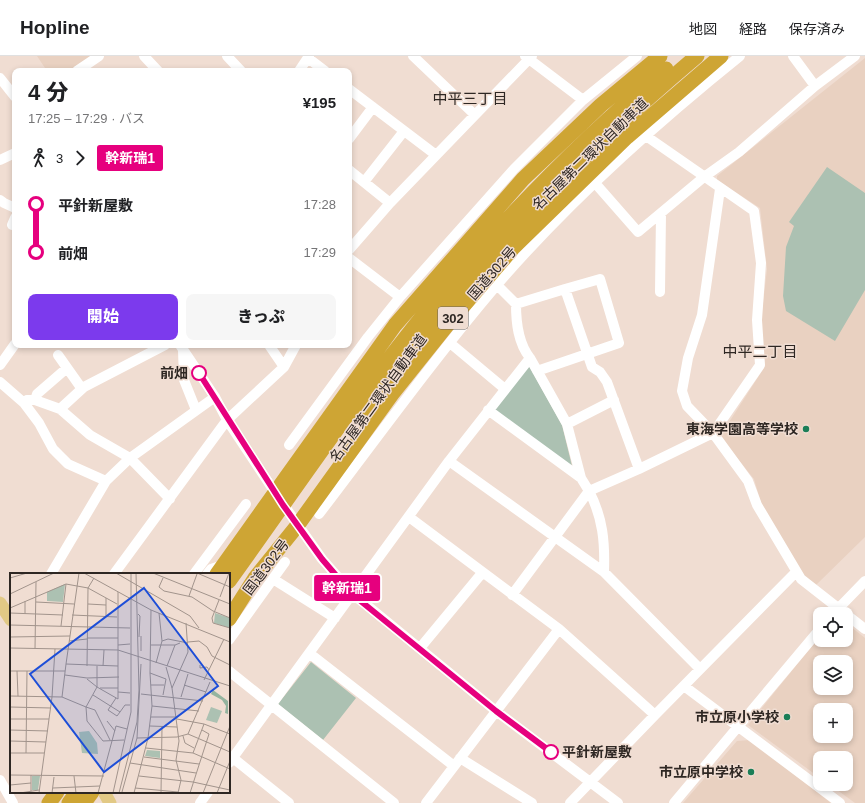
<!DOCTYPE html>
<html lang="ja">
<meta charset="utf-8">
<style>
:root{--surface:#fff;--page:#f6f6f6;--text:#202124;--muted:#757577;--line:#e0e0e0;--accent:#7c3aed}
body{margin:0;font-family:Helvetica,"Noto Sans JP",sans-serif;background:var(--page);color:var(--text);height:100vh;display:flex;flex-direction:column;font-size:15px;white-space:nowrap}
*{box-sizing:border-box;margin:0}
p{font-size:13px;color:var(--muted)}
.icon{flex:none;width:22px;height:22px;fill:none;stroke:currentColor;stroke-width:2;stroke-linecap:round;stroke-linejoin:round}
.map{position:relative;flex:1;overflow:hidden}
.drawer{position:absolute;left:12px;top:12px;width:340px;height:280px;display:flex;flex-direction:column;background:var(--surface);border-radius:8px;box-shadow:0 2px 6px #0003}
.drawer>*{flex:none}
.badge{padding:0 8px;border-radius:3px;font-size:14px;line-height:26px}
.buttons{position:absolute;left:813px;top:551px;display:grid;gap:8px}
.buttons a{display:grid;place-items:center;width:40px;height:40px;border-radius:8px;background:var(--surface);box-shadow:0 2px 6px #0003;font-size:20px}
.map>.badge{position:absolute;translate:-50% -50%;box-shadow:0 0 0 2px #fff}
.legs{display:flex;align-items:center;gap:6px;height:44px;padding:0 16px;font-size:13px}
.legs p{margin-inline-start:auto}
.summary{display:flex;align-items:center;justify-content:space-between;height:68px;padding:0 16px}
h1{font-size:22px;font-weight:800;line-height:30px}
.cta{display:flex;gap:8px;margin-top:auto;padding:8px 16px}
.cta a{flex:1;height:46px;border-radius:8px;background:var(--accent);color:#fff;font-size:16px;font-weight:800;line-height:46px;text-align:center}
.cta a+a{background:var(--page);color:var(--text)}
ul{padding:0 16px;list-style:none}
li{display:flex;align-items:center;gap:14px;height:48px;font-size:15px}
li i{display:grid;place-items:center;width:6px;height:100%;margin:0 5px;background:currentColor}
li i::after{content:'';width:10px;height:10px;margin:-5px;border:3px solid;border-radius:50%;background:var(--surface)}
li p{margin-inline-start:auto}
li:first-child i{background:linear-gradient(#0000 50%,currentColor 0)}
li:last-child i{background:linear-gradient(currentColor 50%,#0000 0)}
header{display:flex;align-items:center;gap:24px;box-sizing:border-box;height:56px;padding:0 20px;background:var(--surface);border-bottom:1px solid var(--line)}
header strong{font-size:19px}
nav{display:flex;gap:22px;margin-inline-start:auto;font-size:14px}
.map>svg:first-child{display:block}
.built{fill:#e9d1c1;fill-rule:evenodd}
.green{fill:#acc1b2}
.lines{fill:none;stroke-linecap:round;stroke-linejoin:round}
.minor{stroke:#fff;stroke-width:10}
.major{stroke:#e2c985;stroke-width:13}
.highway{stroke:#cea534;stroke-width:15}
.line-1-casing{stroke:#fff;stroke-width:9}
.line-1{stroke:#e6007e;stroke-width:6}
.stop-1-dot{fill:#fff;stroke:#e6007e;stroke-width:2}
.poi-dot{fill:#1b7e57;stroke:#f0ddd2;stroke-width:1.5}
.labels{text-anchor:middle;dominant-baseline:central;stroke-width:3;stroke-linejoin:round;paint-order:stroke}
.shield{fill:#f0ddd2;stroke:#685e58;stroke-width:1}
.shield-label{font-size:13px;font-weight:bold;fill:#2e2723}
.street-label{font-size:14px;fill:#2e2723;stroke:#f0ddd2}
.stop-label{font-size:14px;font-weight:bold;fill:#2e2723;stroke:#f0ddd2;text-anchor:end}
.poi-label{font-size:14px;font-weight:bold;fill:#2e2723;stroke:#f0ddd2;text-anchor:end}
.neighbourhood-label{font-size:15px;fill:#2e2723;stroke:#f0ddd2}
.inset-road{fill:none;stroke:#a2948c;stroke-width:1}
.view{fill:#1d4ed8;fill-opacity:0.15;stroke:#1d4ed8;stroke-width:2}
.inset-edge{fill:none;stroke:#2e2723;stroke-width:2}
</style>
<header>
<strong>Hopline</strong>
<nav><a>地図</a><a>経路</a><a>保存済み</a></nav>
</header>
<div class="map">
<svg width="865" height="747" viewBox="0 0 865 747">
<rect width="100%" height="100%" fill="#f0ddd2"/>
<path class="built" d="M37,0H91L68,15H47Z
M865,2V481L816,529L800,517L762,450L754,423L721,382L722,377L764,312L761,264L767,213L760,152L717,124V120Z
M846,567L865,582V747H855L829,728H846V702H820V722L748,669L820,580V584H846ZM820,606H846V632H820ZM820,654H846V680H820Z
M750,684L831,747H683L737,685Z"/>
<path class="green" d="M827,111L865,137V234L835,285L786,255L783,240L786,191L794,170L789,166Z
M529,310L562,369L572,410L494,354Z
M311,606L356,642L323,684L278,648Z"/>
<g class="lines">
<path class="minor" d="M144,0L158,15
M227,0L241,15
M413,0L475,59
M525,0L583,44
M793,0L815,30
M308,2L325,15
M77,15L99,0
M299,15L309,0
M0,22L15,41
M349,33L436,99
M646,80L754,155L761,207L757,264L760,309L713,377L748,425L757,449L801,523L865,573
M349,83L373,51
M0,104L15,97
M349,114L390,147
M364,126L404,75
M595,127L638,176L704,121L739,96L815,30L855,0
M0,144L4,147L15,152
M12,169L15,162
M349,194L390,147L532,0
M349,202L400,241
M497,229L516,248L565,233L592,311L600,316L607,326L639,413
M660,236L661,157
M516,248C516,267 518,287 530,302
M450,287L505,333
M180,289L215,341L227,364L276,438L322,503L352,537L496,655L618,747
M269,289L284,311
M183,294L184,324L196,354
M58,299L82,333
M0,309L15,288
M537,315L619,287L600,223L565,233
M0,326L24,347L39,367L53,393L68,408L106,425
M35,344L37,338L67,312
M24,347L27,344H35L60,353L90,379L130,402L170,443
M60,353L84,331L165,289
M488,354L581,422
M567,368L614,344
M289,389L368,281L400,241L514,113L583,44L637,0
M449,405L604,516L700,613
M319,458C377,382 434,303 496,230C569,145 653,70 740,0
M409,461L559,573L655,659L570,747
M51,518L106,425L130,402L215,341
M114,518L227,364L284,311L296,289
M194,518L246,448
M207,518L211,513L223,509
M273,523L335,562
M512,539L589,435C603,462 605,486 604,516
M833,558L865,525
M229,584L285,506
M420,592L482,517
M309,597L454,710
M229,615L394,747
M684,630L840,747
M655,659L796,516
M233,702L289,747
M460,702L532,747
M229,707L449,405L530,302L567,368L581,422L589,435L639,413L713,377L687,350L682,335L688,302L702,259L720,133
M0,724L13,747
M200,747L208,736
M426,747L559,573
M674,747L820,573"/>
<path class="major" d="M0,547L11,564
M104,736L110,747"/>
<path class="highway" d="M362,362C409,298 457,235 511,176C569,113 632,55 697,0
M217,518L395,269L523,123L601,49L660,0
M229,525C299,428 368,324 445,233C513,154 586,79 666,13
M229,563L255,522L297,470L392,338L448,268L513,192L627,81L721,0
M49,747L57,736
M69,747L77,736
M84,747L92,736"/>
</g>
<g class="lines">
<g class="line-1-casing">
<path id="line-1" d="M199,317L283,449L322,503L352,538L496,655L551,696"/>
</g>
<use href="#line-1" class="line-1"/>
</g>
<g class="stop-1-dot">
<circle cx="199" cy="317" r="7"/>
<circle cx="551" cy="696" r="7"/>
</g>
<g class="poi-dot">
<circle cx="806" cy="373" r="4"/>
<circle cx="787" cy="661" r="4"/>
<circle cx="751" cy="716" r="4"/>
</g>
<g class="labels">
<rect class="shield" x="438" y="251" width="30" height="22" rx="3"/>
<g class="shield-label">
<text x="453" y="262">302</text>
</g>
<g class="street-label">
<text transform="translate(590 98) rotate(-44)">名古屋第二環状自動車道</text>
<text transform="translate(492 217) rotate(-49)">国道302号</text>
<text transform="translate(378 342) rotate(-54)">名古屋第二環状自動車道</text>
<text transform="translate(266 511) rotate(-53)">国道302号</text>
</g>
<g class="stop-label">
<text x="188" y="317">前畑</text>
<text x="562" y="696" text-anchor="start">平針新屋敷</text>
</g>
<g class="poi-label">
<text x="798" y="373">東海学園高等学校</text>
<text x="779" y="661">市立原小学校</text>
<text x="743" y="716">市立原中学校</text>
</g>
<g class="neighbourhood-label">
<text x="470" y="42">中平三丁目</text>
<text x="760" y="295">中平二丁目</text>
</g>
</g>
<g transform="translate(10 517)">
<rect width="220" height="220" fill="#f0ddd2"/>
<path d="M55,11L53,29L37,28V19ZM205,40L220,45V55L204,50ZM201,134L212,138L207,150L196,147ZM79,158L87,170L88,181L72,180L69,159ZM137,177L150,178V185L135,183ZM22,203H30L28,217H22Z" fill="#acc1b2"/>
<path d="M203,117L218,128V141L215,140L216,133L212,127L201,121Z" fill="#95b49f"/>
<path class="inset-road" d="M69,0L56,91L108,93M74,0L141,37L220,69M106,0L180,43L189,55M143,0L220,31M187,0L220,14M0,5L17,0M153,5L149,14L154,18L182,24L203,38L220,45M0,21L44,0M179,23L187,1M210,24L219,0M96,25V43M209,27L202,45L203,50L220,55M26,29L64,31M78,31L96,32M0,35L56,11L78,15L107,31M0,40L53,42M15,41V28M128,41L130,43L129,64M62,42L107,44M0,52L120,55M51,53L56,11M131,63V78M0,64L60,63M77,65H108M59,68L77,66M152,68L158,66L178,70M178,69L189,68L197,74L202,83L220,92M108,72L120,71M141,72H165L170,70M0,75L108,77L220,113M25,76L26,9M146,90L152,68L149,40M190,92V95L197,94L199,97M77,93L78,15L84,5M87,93V114M93,93L94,77M157,93L165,72M156,94L162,115M0,98H55M7,98L8,123M140,100L156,106L153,122M55,102L77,105L109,104M77,106L87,114M194,107L214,66M141,112H154M174,112L196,119M90,115H108M108,119L120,120M131,121L193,128M83,122L110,139L115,132H120M0,123L52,124L76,134L77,148L93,168L114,167M52,124L56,91M171,124L178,101M106,125L98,137L107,143L110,139M142,133L189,138M0,134L41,135M141,144H167M0,146H39M167,146L194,151L220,161M97,148L105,158M140,153L167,154M0,157L38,158M178,161L200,109M173,163L175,170L184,175M127,165L167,164L178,161L220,179M100,167L85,137L76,134L87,114L108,126V19M0,168L36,169M136,175L183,180L220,196M0,180H34M16,180L17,98M183,180L194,151M134,184L189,191M120,190L186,200M0,202L94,203M64,203L66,220M129,203L183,209L220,217M0,212L21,210M43,215L90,213M125,215L168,219M21,218V202M112,219L127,165L131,91M10,220L29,217M29,220L42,124L45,76M42,220L44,204M88,220L106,153L117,156M103,220L121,139V0M109,220L127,149L129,117L126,0M124,220L138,165L142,133L140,100L141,37M151,220L152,154M168,220L171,207L166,187L169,168L162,115L178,79L176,50M180,220L199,161L192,157M193,220L220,153M207,220L220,188"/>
<path class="view" d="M134,15L208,113L94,199L20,101Z"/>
<rect width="220" height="220" class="inset-edge"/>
</g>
</svg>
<div class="buttons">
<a><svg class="icon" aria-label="locate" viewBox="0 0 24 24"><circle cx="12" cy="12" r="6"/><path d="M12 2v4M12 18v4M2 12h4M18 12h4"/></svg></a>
<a><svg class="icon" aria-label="layers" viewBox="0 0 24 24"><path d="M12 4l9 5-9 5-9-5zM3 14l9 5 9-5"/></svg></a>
<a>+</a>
<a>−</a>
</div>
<b class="badge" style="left:347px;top:532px;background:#e6007e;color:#fff">幹新瑞1</b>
<section class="drawer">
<div class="summary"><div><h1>4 分</h1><p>17:25 – 17:29 · バス</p></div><b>¥195</b></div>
<div class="legs"><svg class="icon" aria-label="walk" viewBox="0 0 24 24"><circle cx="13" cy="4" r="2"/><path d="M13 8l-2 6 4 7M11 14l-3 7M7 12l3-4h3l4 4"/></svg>3<svg class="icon" aria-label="forward" viewBox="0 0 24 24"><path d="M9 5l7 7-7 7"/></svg><b class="badge" style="background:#e6007e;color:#fff">幹新瑞1</b></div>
<ul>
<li><i style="color:#e6007e"></i><b>平針新屋敷</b><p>17:28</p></li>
<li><i style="color:#e6007e"></i><b>前畑</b><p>17:29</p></li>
</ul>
<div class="cta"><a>開始</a><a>きっぷ</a></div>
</section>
</div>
